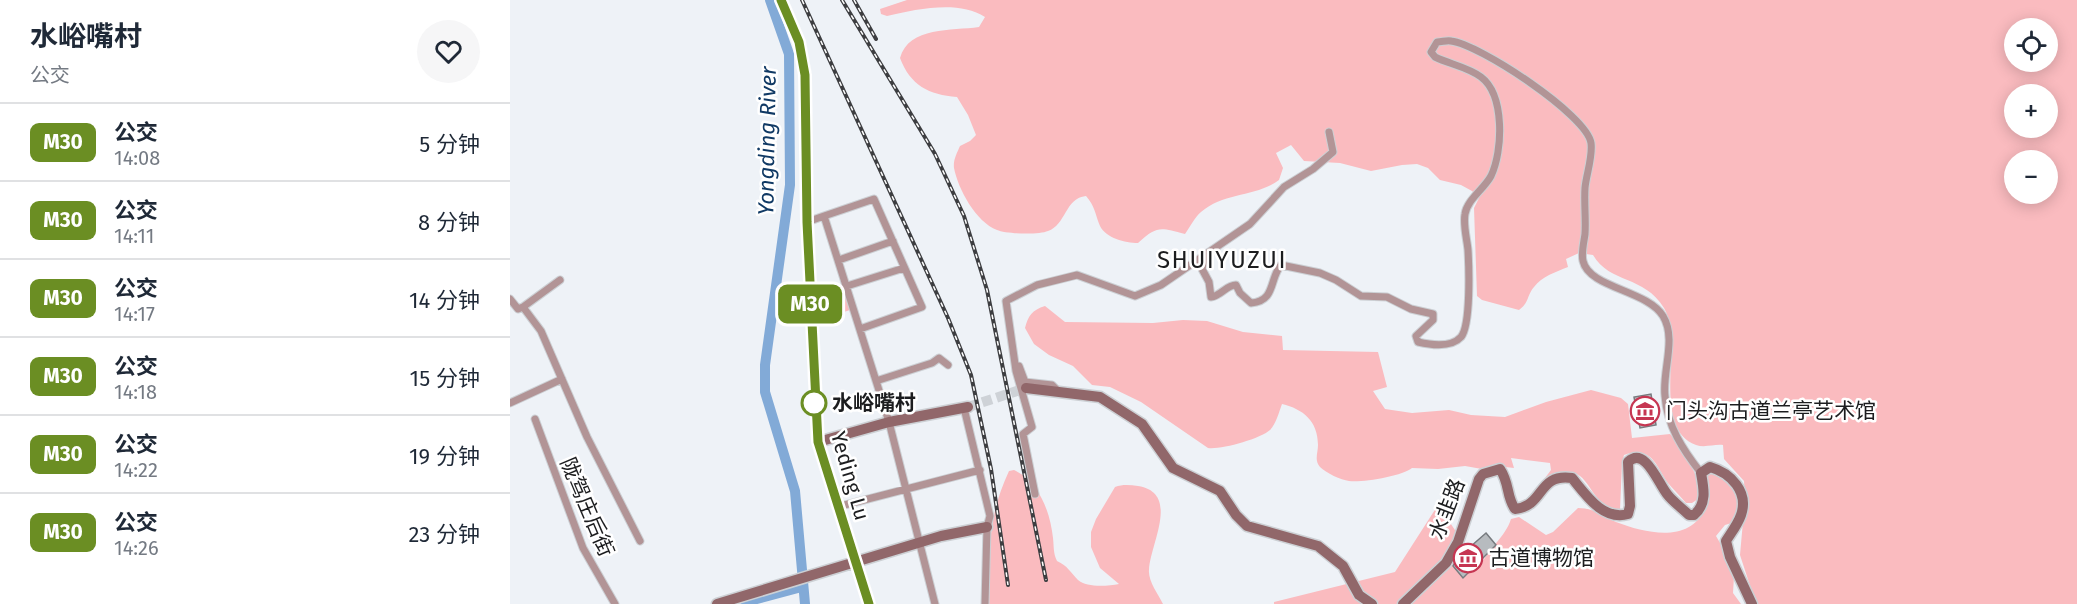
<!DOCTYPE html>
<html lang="zh">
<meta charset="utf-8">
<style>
:root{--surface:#fff;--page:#f6f6f7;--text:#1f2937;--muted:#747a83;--line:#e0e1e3}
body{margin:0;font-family:"Fira Sans","Noto Sans SC",sans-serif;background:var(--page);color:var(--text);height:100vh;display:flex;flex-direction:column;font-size:22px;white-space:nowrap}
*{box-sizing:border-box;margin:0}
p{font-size:20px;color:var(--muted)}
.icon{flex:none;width:33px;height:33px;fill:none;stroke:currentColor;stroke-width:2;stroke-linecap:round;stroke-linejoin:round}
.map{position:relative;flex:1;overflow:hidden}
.details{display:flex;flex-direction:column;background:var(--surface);width:510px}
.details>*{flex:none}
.badge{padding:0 12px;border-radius:9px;font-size:21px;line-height:39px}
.buttons{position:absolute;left:1494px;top:18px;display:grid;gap:12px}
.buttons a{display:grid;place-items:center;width:54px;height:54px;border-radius:50%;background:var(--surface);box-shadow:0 3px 15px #0003;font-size:30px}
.map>.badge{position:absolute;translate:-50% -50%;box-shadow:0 0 0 3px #fff}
.round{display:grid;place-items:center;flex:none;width:63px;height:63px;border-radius:32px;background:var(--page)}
.headline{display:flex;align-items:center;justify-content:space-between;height:102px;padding:0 30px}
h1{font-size:28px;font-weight:700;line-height:45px}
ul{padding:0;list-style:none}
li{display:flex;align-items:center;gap:18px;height:78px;padding:0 30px;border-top:2px solid var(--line)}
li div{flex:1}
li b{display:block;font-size:22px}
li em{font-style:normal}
li .badge{min-width:66px;font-weight:700;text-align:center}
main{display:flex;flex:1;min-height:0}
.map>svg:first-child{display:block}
.green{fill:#fabbbf;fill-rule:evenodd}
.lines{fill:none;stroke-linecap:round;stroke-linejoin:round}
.canal{stroke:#82aad7;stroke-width:7}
.river{stroke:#82aad7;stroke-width:10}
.building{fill:#b7bbbf;stroke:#777b7f;stroke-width:1.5}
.secondary-tunnel{stroke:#ced2d7;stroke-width:10;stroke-dasharray:10 5;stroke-linecap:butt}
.street-casing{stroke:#ccd0d4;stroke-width:9}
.secondary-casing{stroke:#ccd0d4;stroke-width:13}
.street{stroke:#b29496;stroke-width:7}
.secondary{stroke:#91676a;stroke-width:10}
.rail-casing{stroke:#3d3e41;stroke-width:4}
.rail{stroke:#fff;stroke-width:1.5;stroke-dasharray:4.5;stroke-linecap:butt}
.line-casing{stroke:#fff;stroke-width:14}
.line{stroke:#6b8e23;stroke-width:9}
.stop-dot{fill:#fff;stroke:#6b8e23;stroke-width:3}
.labels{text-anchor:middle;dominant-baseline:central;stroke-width:5;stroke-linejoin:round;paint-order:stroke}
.stop-label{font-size:21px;font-weight:bold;fill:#1c1d1f;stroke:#fff;text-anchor:start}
.poi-label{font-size:21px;fill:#1c1d1f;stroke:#fff;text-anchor:start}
.street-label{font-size:21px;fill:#1c1d1f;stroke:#fff}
.water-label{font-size:22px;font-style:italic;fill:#103964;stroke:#fff}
.quarter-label{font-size:24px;letter-spacing:1.5px;fill:#1c1d1f;stroke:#fff}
</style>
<main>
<section class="details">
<div class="headline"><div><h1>水峪嘴村</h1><p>公交</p></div><a class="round"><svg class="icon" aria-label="heart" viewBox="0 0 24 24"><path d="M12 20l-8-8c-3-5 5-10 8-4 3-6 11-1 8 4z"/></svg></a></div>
<ul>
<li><span class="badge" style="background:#6b8e23;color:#fff">M30</span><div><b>公交</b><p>14:08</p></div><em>5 分钟</em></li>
<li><span class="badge" style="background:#6b8e23;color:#fff">M30</span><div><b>公交</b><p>14:11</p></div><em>8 分钟</em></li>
<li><span class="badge" style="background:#6b8e23;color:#fff">M30</span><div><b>公交</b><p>14:17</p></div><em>14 分钟</em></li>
<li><span class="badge" style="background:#6b8e23;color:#fff">M30</span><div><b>公交</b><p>14:18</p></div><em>15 分钟</em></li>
<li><span class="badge" style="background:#6b8e23;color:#fff">M30</span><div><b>公交</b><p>14:22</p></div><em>19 分钟</em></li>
<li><span class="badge" style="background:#6b8e23;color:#fff">M30</span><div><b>公交</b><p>14:26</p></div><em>23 分钟</em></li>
</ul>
</section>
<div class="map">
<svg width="1567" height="604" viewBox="0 0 1567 604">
<rect width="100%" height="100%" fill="#eef2f7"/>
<path class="green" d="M397,0H1567V604H1246L1230,555L1235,499L1234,481L1214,459L1213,445C1204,444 1195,448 1186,445C1140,428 1174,341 1154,308C1134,275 1100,284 1083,255L1069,253L1056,259L1058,267C1046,272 1032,276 1024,287C1017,295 1019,303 1009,310L972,300L967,296L964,208L969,198L962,191L951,185L930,180L918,168L907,164L892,165L861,171L830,163L794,161L781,145L766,153L773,168L769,180C746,197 714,192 691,212C685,217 680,227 675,234C650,228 648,225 628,243C615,243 596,238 590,226C585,214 585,206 576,196C555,198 556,225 538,231C529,235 496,234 487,230C466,222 448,189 444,168C443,160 447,153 450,146L460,141L466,135L458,115L447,97C419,95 400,85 390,58C399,26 442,31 469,27L475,17C449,0 407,9 377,16L371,14L370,9ZM1504,28H1538V62H1504ZM1504,94H1538V128H1504ZM1504,160H1538V194H1504Z
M336,296L340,310L313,319L308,305Z
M535,306L555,322L643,323L673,320L697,321L733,332L772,336L773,350L868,352L877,387L863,391L875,409L902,413L939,410L961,415L995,417L1036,402L1081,390L1111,398L1118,404L1122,438L1160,434L1165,439C1175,456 1193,478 1188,499L1182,503H1176C1170,496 1163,489 1157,482C1145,463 1141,446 1114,455L1112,463L1110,510L1095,507C1072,483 1075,461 1035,478L1041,470L1040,463L1001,458L1004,468L987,466L972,469L955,466L928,469L902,468C893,476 851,483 839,481C831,480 816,473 810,467C804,460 808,453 808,445C808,421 793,409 772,404C769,412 766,424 760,430C750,439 710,450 698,448L631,402L600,387L582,385L563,366L539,355L524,344L515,328C518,316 522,310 535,306Z
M504,470C529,482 540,511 543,538C544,546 543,553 547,561C558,566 560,572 568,580C577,588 598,586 609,584L590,568L581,547V532L586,519L605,487C613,484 620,485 628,486C671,493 640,544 639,570C638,581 648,594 653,604H478C479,554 477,518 499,471Z
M1201,470L1225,488L1231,517L1228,521L1215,525L1206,536L1213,548L1224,576L1223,593L1231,604H764V602L885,572L928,505L970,567C978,548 995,538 1001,519L1009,517L1036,535L1043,532L1068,508C1084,508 1092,516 1106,522C1140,535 1189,545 1198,497C1199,489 1197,481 1198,473Z"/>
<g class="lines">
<path class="canal" d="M234,604L293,588"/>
<path class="river" d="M260,0L279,54L280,185L255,365V392L285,491L295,604"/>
</g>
<path class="building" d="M1141,394L1146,425L1130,428L1124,397Z
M976,533L986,545L953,578L943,566L950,554H952Z"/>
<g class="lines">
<path class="secondary-tunnel" d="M458,407L516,388"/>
<g class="street-casing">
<path id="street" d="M314,216L364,199L412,307L350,329
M297,222L314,216L379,422L425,604
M695,255L692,269L699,282L701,297C711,296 716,285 726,285L730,293L741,303C766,301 759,279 771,265L810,273L826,280L851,296L877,297L901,309L923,314V320L906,336L908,342C921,345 941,348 951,337C961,325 959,267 958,250C957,239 953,226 955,214C957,200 974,189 981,176C993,151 995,95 971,77C958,67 939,64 925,57L921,52L927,42C932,42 937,40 941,41C969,44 1077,115 1081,143C1083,157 1076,175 1075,188C1074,203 1076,219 1075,234C1074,242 1071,253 1073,261C1079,288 1137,290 1153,316C1167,339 1152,371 1155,396C1157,426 1173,450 1191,473
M329,260L383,241
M337,286L394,268
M0,299L8,309L13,307L50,280
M13,307L31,331L77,437L130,541
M509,366L515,382L542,385L547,390
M366,381L422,363L429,358L438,365
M0,403L52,379
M454,408L480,516L477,527L475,604
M25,419L73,548L105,604
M525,494L513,434L522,427L506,371L496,301L527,285L567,275L625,296L651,285L740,224L774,187L803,169L823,152L819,132
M327,507L470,470"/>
</g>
<g class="secondary-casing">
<path id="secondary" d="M271,0L289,42L295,75L297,222L308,442L359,604
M516,388L590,397L632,424L663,468L710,491L726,515L737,526L808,546L833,566L849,595L862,604
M308,442L379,422L458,407
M207,604L431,536L477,527
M893,604L936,563L948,542L969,479L973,474L990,469C1000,484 996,496 1005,509C1035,506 1027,473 1062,478C1076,495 1093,521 1118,514L1120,506L1118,462C1135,446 1148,483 1157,494C1163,502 1172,508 1179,515H1184C1197,504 1194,489 1191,473L1200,467C1221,473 1239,492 1231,515C1228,524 1221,533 1216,541L1220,557L1242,604"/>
</g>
<use href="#street" class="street"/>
<use href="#secondary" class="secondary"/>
<g class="rail-casing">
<path id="rail" d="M292,0L438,318L461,375L481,469L498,585
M332,0L425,154L454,216L477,290L536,580
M344,0L366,39"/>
</g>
<use href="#rail" class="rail"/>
</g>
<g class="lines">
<g class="line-casing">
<path id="line" d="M271,0L289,42L295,75L297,222L308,442L359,604"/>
</g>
<use href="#line" class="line"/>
</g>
<defs>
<g id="museum-ring" transform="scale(1.5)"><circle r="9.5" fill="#fff" stroke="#c63652" stroke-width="1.5"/><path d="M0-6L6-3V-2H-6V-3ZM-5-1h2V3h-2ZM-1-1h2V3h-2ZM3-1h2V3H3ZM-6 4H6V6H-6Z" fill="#c63652"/></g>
</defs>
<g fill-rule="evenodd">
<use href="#museum-ring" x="1135" y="411"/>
<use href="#museum-ring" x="958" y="558"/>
</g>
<circle class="stop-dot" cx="304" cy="403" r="12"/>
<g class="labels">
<g class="stop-label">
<text x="322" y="403">水峪嘴村</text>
</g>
<g class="poi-label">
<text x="1156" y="411">门头沟古道兰亭艺术馆</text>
<text x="979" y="558">古道博物馆</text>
</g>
<g class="street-label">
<text transform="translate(340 476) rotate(74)">Yeding Lu</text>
<text transform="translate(77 507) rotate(67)">陇驾庄后街</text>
<text transform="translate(937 509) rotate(-69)">水韭路</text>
</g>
<g class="water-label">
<text transform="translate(257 141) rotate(-89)">Yongding River</text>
</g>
<g class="quarter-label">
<text x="712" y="260">SHUIYUZUI</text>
</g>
</g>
</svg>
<div class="buttons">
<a><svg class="icon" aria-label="locate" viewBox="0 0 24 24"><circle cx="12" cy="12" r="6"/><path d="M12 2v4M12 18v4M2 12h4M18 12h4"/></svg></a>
<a>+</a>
<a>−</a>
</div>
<b class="badge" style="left:300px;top:304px;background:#6b8e23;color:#fff">M30</b>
</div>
</main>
